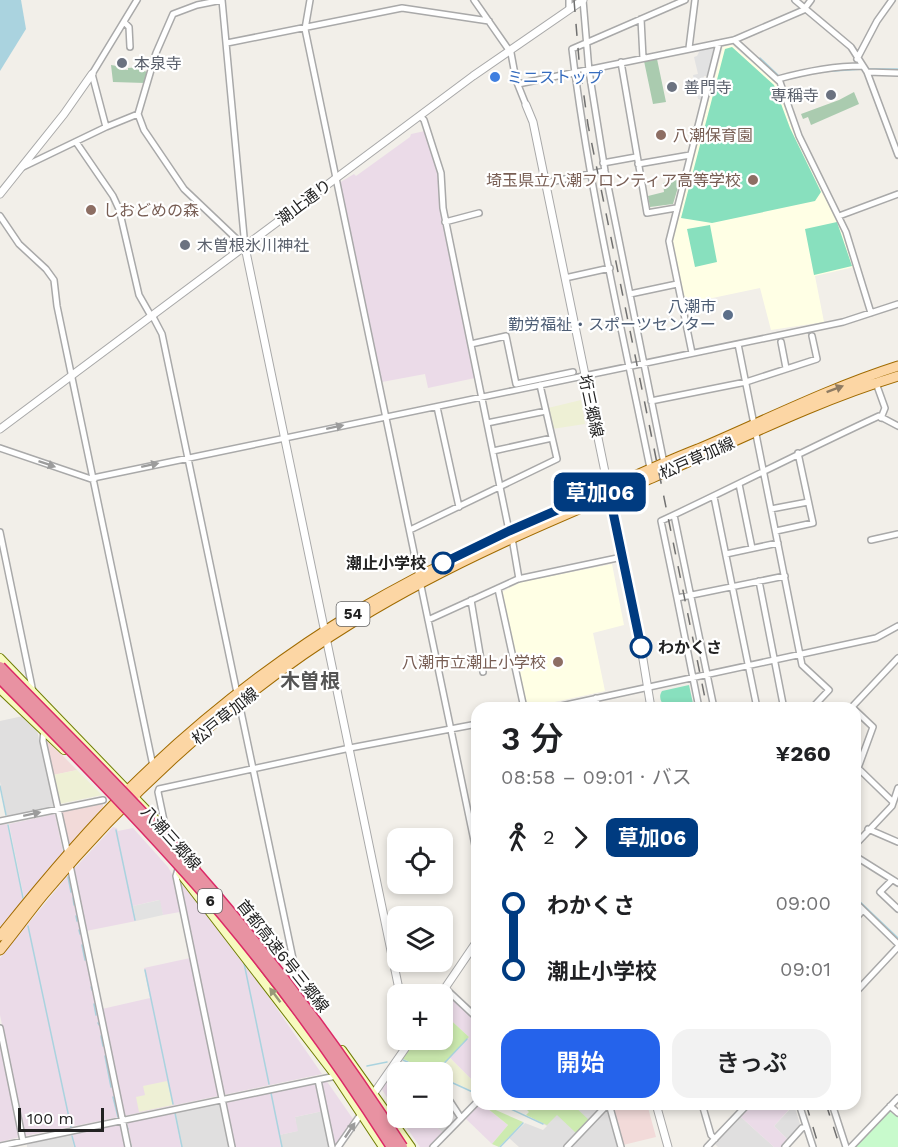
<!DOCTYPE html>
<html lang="ja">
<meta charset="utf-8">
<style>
:root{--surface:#fff;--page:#f2f2f2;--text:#202124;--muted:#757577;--accent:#2563eb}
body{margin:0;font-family:"Work Sans","Noto Sans JP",sans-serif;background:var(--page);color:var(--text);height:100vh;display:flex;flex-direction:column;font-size:22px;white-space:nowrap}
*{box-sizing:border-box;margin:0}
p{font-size:20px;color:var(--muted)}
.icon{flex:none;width:33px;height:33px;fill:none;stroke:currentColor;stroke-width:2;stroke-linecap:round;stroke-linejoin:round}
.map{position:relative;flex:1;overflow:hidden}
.drawer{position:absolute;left:471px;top:702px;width:390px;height:408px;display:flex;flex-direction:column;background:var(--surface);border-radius:18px;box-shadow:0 3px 9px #0003}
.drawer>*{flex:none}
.badge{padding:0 12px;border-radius:9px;font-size:21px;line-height:39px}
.controls{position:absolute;left:387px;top:828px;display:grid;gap:12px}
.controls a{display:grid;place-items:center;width:66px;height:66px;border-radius:12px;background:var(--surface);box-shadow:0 3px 9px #0003;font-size:30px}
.scale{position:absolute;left:18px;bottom:15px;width:86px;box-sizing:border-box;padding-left:6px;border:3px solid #222;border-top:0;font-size:16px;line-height:21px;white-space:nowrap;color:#222;-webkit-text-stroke:4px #fff;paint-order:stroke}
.map>.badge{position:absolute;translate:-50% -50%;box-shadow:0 0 0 3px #fff}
.legs{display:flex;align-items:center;gap:9px;height:66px;padding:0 30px;font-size:20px}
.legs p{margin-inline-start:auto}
.headline{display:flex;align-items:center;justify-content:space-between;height:102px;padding:0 30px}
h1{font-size:33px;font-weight:600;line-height:45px}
.cta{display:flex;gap:12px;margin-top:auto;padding:12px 30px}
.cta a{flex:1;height:69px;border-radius:18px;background:var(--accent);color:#fff;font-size:24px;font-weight:600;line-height:69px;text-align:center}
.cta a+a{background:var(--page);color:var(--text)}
ul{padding:0 30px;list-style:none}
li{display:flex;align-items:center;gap:21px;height:66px;font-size:22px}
li i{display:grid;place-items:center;width:9px;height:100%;margin:0 8px;background:currentColor}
li i::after{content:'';width:15px;height:15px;margin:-8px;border:4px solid;border-radius:50%;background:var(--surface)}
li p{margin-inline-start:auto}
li:first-child i{background:linear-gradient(#0000 50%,currentColor 0)}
li:last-child i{background:linear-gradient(currentColor 50%,#0000 0)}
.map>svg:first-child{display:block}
.residential{fill:#e0dfdf}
.commercial{fill:#f2dad9}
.industrial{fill:#ebdbe8}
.education{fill:#ffffe5}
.farmland{fill:#eef0d5}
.grass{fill:#cdebb0}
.cemetery{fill:#aacbaf}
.park{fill:#c8facc}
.pitch{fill:#88e0be}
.parking{fill:#e2e2e2}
.water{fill:#aad3df}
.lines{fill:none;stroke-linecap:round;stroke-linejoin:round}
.stream{stroke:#aad3df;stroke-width:1.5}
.minor-casing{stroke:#a9a9a9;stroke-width:8}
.tertiary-casing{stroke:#a9a9a9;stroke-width:9}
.secondary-casing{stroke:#707d05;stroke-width:10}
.primary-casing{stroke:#a06b00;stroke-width:11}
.minor{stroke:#fff;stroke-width:5}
.tertiary{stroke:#fff;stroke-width:7}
.secondary{stroke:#f7fabf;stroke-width:8}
.primary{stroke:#fcd6a4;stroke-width:9}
.rail{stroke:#707070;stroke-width:1.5;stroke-dasharray:12 12;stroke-linecap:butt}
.motorway-bridge-casing{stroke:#dc2a67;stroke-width:13;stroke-linecap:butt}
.motorway-bridge{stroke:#e892a2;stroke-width:10}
.oneway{fill:#8f7c63}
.oneway2{fill:#9c9c9c}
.oneway3{fill:#979978}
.line-1-casing{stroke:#fff;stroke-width:14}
.line-1{stroke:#003b80;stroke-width:9}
.worship-dot{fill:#6b7280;stroke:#fff;stroke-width:2}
.shop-dot{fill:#3f7fe0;stroke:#fff;stroke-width:2}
.education-dot{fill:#8d6e63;stroke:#fff;stroke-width:2}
.service-dot{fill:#5c6f8a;stroke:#fff;stroke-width:2}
.stop-1-dot{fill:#fff;stroke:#003b80;stroke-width:3}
.labels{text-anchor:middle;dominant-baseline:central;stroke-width:4.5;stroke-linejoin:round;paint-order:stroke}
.shield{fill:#fff;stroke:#646464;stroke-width:1.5}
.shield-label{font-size:15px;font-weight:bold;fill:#222}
.worship-label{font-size:16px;fill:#5b616d;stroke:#fff;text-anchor:start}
.shop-label{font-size:16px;fill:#366cbe;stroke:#fff;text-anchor:start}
.education-label{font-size:16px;fill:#785e54;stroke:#fff;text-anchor:start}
.street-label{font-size:16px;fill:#222;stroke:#fff}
.service-label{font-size:16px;fill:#4e5e75;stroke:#fff;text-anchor:end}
.stop-label{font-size:16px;font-weight:bold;fill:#222;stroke:#fff;text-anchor:end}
.quarter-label{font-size:20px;font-weight:bold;fill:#555;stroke:#fff}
</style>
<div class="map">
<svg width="898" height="1147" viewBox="0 0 898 1147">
<rect width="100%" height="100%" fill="#f2efe9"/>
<path class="residential" d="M23,716L37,730L55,807L7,817L0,782V721Z
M443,1095L457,1119L444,1134L427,1118H442Z
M221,1102L230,1147H181L174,1111Z
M545,1104H604L563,1147H519L509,1138L525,1123L543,1130L547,1126L532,1118Z
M794,1105L801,1127L788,1140L774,1126Z
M605,1110L608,1111L618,1147H570Z
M323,1111L330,1147H281L279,1135L297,1131L295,1117Z
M741,1117L774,1147H718L715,1144Z
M71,1134L74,1147H27V1143Z"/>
<path class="commercial" d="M47,740L77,770L53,775L46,741Z
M103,804V807L69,845L61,812Z
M612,1104H647L656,1137L623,1145Z"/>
<path class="industrial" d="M425,131L440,174V209L475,378L428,388L425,374L382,382L339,183L354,174L356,176L410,137L411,134Z
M55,814L63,852L24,898L9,824Z
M7,824L23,900L0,928V825Z
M113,827L117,828L118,831L133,828L168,867L172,874L180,912L163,915L159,900L133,906L136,921L86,931L73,870Z
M69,874L119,1117L25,1136L0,1015V958Z
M179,881L226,935L322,1074L223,1095Z
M190,958L218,1096L124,1116L102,1009L150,998L144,968Z
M446,993L477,1022V1085L450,1058L469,1037L443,1013L442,997Z
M0,1041L20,1137L0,1142Z
M397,1064L416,1072H398L397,1113L381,1088Z
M326,1080L353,1119L334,1147L320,1082Z
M317,1082L323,1111L295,1117L298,1131L279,1135L281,1147H234L224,1102Z
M479,1104H482L508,1125L492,1144L465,1118Z
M753,1104H794L774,1126L788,1140L781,1147H774L741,1117Z
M174,1111L181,1147H132L127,1121Z
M400,1118H427L444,1134L431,1147H420Z
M121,1123L126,1147H74L71,1134Z"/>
<path class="education" d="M732,45L776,83L793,131L842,230L854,267L815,276L824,322L771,330L760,288L684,304L672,239L723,47Z
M612,564L624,625L593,633L605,691L527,708L502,592L521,582Z"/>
<path class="farmland" d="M581,400L585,424L552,429L548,408Z
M77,770L102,795L59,804L53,775Z
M450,1058L477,1085V1093L443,1077L442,1072H436Z
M167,1081L173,1105L139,1112L136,1097L145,1095L143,1086Z"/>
<path class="grass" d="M443,1013L469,1037L436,1072H432L401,1058L414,1040H442Z
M482,1104L523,1122L499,1147L492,1144L508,1125Z
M521,1104H574L573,1105L589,1120L576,1133L557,1115L547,1125L526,1115L529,1112Z"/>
<path class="cemetery" d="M657,59L666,102L653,104L644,61Z
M111,65L117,66L118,69L128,70V68L140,67V70L148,72L145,83L113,82Z
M854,92L859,104L811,125L808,117L803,119L801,114L839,100Z
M677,180L679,184L673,204L650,207L648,196L664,192L663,183Z"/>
<path class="park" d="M889,1111L898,1117V1147H854Z"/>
<path class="pitch" d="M732,47L774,85L790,128L821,192L815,201L712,223L681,218L725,49Z
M837,222L852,266L814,275L805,229Z
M710,225L717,262L695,267L687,229Z
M689,685L694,708H666C661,703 658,697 662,691Z"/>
<path class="parking" d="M714,48L707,76H704L702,84L705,85L701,100L698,99L693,75L698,74L694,57L697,56L700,50Z
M160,900L163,915L136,921L133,906Z"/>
<path class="water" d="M0,0H21L26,29L0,71Z"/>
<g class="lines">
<path class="stream" d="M760,58L779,76
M868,69H898
M783,79L784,80L819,72L863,69
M0,786L6,815
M8,825L23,898
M116,830L135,920
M68,877L71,892
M855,897L898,938
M73,898L74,905
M76,916L77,921
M28,926L71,1127
M79,930L80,934
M82,945L85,960
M244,963L269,1084
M145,970L173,1104
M91,987L92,990
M94,1004L96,1015
M98,1023L99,1025
M101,1036L103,1046
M105,1056L111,1087
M403,1060L430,1072
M367,1066L387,1062
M436,1072L467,1039
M442,1078L477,1094
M271,1093L282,1147
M113,1097L118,1117
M500,1104L543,1124
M175,1113L182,1147
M126,1124L128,1129
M72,1136L75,1147
M130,1142L131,1147
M500,1147L523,1123"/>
<g class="minor-casing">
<path id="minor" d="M222,0L197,5L173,14L156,53L138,114L144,130L184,189L245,247
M222,0L245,247
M310,0L305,29L336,178
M474,0L511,53L516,80L526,105
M569,0V8
M583,0L589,71L605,171L664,463
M795,0L851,47L867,72L898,155
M805,8L811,0
M641,19L643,58
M124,22L129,27L130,47
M734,40L780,82L799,136L846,232L871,313
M227,43L402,8L489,21
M689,48L695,0
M857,59L877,21L892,0
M621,62L647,213L676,208
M867,72L898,73
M778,79C807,71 833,66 862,66
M518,84L734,40L806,9
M420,116L424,120L441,173L443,208L509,531
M106,127L92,74L137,0
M76,142L113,196L119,209L139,295L151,316
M603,163L636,157
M638,164L690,155
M23,167L106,127L138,114
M336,178L477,855
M545,183L605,171
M0,216L19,244L46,269L54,280L57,306L153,766
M839,216L898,194
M445,222L479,213
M565,278L610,268
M630,294L677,284
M152,315L162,334L237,693
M781,342L786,368
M471,344L506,336L516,384L573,372
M738,344L802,665L829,690L812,708
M692,353L669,241L719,43
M876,383L885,408L881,418
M651,401L746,382L817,359L812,336
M437,407L459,507
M487,423L546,411
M0,448L94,480
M493,451L552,438
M650,468C622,329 589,190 572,49L685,0
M93,478L843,322L898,304
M739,484L752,548
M714,497L757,708
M771,509L808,502
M674,515L714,708
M410,530L557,459L540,385
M776,531L813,523L798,453
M0,532L33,692
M512,538L519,579
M871,540L898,534
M726,554L778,543
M785,576L677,598L661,521C734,487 805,450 879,416L898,426
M759,581L783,704L780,708
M498,589L524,708
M677,598L699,708
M471,600L483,672
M428,620L518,579L622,557
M596,698L598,708
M239,702L296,973L297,990
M552,708L876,638L898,626
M851,708L898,658
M855,710L873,727L858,768L893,802
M44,730L43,741L68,854
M0,821L103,800
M868,829L898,842
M166,830L158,792L159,789L350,748L477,724
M855,845L892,806L898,788
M855,856L898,883
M70,865L128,1147
M179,866L176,876L232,1147
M892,880L880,892L898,909
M855,902L898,944
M855,919L863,910
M445,988L477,1018
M855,993L898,947
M0,1028L23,1141
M318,1080L332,1147
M442,1089L461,1118
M609,1104L621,1147
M702,1104L711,1135L715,1139
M799,1104L813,1147
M832,1104L846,1147
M890,1106L898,1113
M0,1146L336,1076
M338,1147L361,1114
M433,1147L477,1102
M567,1147L608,1104
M707,1147L748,1104
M785,1147L802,1128L806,1127
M851,1147L898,1098"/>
</g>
<g class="tertiary-casing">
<path id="tertiary" d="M526,105L533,122L641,647L651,708
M0,194L64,114L92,74
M245,247L400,994
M0,429L473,76L583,0
M441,994L477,941
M372,1096L411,1040
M656,1104L668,1147"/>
</g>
<g class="secondary-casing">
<path id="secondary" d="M0,658L159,823
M0,689L64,750
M177,843L196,865
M180,873L336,1076L383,1147
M342,1050L411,1147"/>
</g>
<g class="primary-casing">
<path id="primary" d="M0,936C40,886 83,834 129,789C198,721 277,659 360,609C435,565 513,530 593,495C628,479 662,463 698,449C764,421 829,388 898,366
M0,950C15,932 29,912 44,894C133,788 239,692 358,619C451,562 552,520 652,478C733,443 813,402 898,376"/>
</g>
<use href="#minor" class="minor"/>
<use href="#tertiary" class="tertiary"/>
<use href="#secondary" class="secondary"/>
<use href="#primary" class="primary"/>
<path class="rail" d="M574,0L579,60L588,125L707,708
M806,1104L819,1147
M826,1104L840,1147"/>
<g class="motorway-bridge-casing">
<path id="motorway-bridge" d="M0,667C57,726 116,783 171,844C256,938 333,1040 402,1147
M0,678C77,756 153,833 224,916C285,989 341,1067 392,1147"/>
</g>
<use href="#motorway-bridge" class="motorway-bridge"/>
</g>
<defs><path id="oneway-solid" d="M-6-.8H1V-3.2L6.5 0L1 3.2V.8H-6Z" transform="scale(1.5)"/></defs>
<use class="oneway" href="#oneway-solid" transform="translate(835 389) rotate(-21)"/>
<g class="oneway2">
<use href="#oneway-solid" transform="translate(335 427) rotate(-12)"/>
<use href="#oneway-solid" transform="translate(47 464) rotate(19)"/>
<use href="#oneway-solid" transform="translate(150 465) rotate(-12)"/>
<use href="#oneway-solid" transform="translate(32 814) rotate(-12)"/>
<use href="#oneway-solid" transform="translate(350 1130) rotate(-56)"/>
</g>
<use class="oneway3" href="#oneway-solid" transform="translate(275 995) rotate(-127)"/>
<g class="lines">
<g class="line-1-casing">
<path id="line-1" d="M443,563L509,531L608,488L641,647"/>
</g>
<use href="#line-1" class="line-1"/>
</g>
<g class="worship-dot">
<circle cx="122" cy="63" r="6"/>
<circle cx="672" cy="87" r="6"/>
<circle cx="831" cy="95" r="6"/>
<circle cx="185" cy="245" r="6"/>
</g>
<circle class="shop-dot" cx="495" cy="77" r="6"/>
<g class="education-dot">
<circle cx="661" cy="135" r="6"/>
<circle cx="753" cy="180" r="6"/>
<circle cx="91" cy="210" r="6"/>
<circle cx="558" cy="662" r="6"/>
</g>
<circle class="service-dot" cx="728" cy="315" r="6"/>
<g class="stop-1-dot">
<circle cx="443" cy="563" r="10"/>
<circle cx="641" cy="647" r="10"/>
</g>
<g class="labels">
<g class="shield">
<rect x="336.5" y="602" width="33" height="24" rx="4.5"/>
<rect x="198" y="889" width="24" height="24" rx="4.5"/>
</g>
<g class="shield-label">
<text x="353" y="614">54</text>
<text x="210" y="901">6</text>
</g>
<g class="worship-label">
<text x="134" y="63">本泉寺</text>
<text x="684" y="87">善門寺</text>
<text x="819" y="95" text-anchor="end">専稱寺</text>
<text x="197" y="245">木曽根氷川神社</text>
</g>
<g class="shop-label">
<text x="507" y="77">ミニストップ</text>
</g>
<g class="education-label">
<text x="673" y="135">八潮保育園</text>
<text x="741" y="180" text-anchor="end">埼玉県立八潮フロンティア高等学校</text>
<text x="103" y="210">しおどめの森</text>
<text x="546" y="662" text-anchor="end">八潮市立潮止小学校</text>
</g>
<g class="street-label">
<text transform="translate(304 202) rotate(-37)">潮止通り</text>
<text transform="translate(591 406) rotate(78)">垳三郷線</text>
<text transform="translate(697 458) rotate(-24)">松戸草加線</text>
<text transform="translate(225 716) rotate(-39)">松戸草加線</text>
<text transform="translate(171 838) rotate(48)">八潮三郷線</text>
<text transform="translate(283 956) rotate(52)">首都高速6号三郷線</text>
</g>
<g class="service-label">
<text x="716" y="306">八潮市<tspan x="716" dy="18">勤労福祉・スポーツセンター</tspan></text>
</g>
<g class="stop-label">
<text x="426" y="563">潮止小学校</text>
<text x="658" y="647" text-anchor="start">わかくさ</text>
</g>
<g class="quarter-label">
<text x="310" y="681">木曽根</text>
</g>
</g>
</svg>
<div class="controls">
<a><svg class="icon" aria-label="locate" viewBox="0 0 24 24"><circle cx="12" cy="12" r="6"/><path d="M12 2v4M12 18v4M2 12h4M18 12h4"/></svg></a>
<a><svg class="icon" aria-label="layers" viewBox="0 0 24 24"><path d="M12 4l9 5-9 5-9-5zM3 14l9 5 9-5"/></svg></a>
<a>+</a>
<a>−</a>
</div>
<div class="scale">100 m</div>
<b class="badge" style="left:600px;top:492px;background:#003b80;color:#fff">草加06</b>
<section class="drawer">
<div class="headline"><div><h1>3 分</h1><p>08:58 – 09:01 · バス</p></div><b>¥260</b></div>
<div class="legs"><svg class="icon" aria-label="walk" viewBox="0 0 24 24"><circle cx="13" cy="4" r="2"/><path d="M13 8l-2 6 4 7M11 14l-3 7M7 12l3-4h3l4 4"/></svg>2<svg class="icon" aria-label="forward" viewBox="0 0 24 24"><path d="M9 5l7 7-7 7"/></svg><b class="badge" style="background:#003b80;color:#fff">草加06</b></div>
<ul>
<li><i style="color:#003b80"></i><b>わかくさ</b><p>09:00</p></li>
<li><i style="color:#003b80"></i><b>潮止小学校</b><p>09:01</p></li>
</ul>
<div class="cta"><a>開始</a><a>きっぷ</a></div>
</section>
</div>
